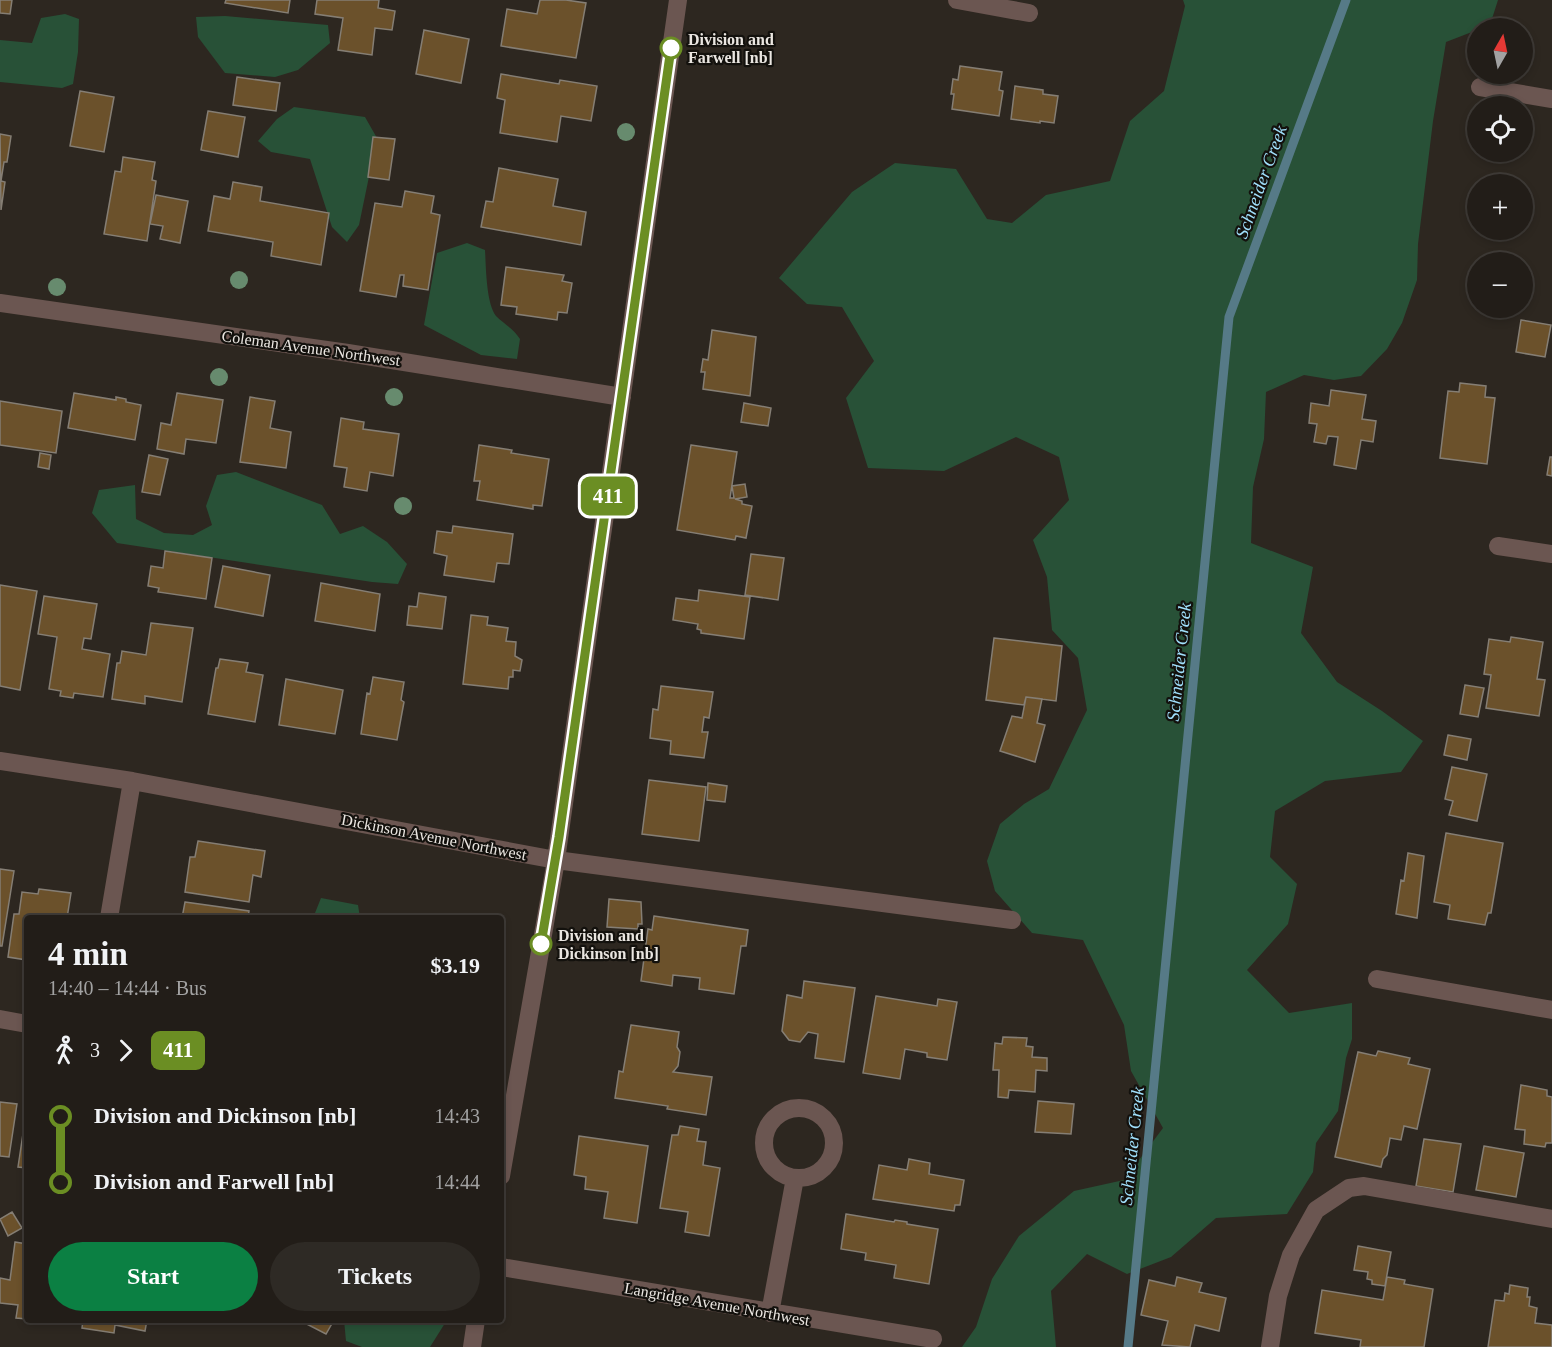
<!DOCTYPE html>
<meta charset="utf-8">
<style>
:root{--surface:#221d18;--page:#2e2a25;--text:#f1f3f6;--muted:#a2a2a2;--line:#3f3b37;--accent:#0b8043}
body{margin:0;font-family:Georgia,serif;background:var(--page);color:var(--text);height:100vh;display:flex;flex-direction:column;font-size:22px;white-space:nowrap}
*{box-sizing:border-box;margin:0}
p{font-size:20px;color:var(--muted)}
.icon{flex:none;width:33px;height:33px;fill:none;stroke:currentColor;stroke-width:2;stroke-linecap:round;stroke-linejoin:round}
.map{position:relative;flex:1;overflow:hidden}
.drawer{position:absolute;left:24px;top:915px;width:480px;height:408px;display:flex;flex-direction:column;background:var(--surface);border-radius:6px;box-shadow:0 3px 9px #0003,0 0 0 2px var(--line)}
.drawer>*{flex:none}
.badge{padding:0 12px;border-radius:9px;font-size:21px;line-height:39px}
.needle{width:39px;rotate:9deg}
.controls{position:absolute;left:1467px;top:18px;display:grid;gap:12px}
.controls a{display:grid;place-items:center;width:66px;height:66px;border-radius:50%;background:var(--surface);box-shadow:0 3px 9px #0003,0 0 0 2px var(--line);font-size:30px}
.map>.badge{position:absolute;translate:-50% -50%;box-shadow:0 0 0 3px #fff}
.legs{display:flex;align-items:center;gap:9px;height:66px;padding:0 24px;font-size:20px}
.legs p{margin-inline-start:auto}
.summary{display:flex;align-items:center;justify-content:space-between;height:102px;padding:0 24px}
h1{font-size:33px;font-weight:600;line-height:45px}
.button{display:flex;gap:12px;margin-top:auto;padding:12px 24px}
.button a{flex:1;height:69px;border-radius:36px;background:var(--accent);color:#fff;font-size:24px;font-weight:600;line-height:69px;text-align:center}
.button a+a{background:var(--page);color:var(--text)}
ul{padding:0 24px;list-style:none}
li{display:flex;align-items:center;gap:21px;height:66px;font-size:22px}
li i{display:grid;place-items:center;width:9px;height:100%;margin:0 8px;background:currentColor}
li i::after{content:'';width:15px;height:15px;margin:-8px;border:4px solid;border-radius:50%;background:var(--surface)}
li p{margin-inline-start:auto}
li:first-child i{background:linear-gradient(#0000 50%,currentColor 0)}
li:last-child i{background:linear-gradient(currentColor 50%,#0000 0)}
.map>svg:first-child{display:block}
.green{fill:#285137}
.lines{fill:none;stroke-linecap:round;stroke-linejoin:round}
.stream{stroke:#567a87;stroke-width:9}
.building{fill:#6b512b;stroke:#857e74;stroke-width:1.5}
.minor{stroke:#6b5651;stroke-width:18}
.tree{fill:#678b6e}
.line-1-casing{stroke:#fff;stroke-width:14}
.line-1{stroke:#6b8e23;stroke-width:9}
.stop-1-dot{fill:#fff;stroke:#6b8e23;stroke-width:3}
.labels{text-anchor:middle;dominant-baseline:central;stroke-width:4.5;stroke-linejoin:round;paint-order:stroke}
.stop-label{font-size:16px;font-weight:bold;fill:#eae6e1;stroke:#13110d;text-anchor:start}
.street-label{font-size:16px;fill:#eae6e1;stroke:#13110d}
.water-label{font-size:18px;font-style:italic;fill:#a1e1fd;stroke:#13110d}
</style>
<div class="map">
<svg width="1552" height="1347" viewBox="0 0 1552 1347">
<rect width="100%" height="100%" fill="#2d2720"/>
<path class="green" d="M1183,0H1498L1490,25L1446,42L1433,121L1418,244L1417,280L1402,323L1387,349L1361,376L1334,380L1304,375L1266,392L1264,439L1253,487L1251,543L1313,567L1301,633L1337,682L1382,711L1423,741L1401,772L1325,781L1275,811L1270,857L1297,884L1288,924L1247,970L1289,1013L1352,1003V1039L1346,1058L1338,1111L1316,1143L1313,1172L1287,1214L1216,1218L1171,1257L1127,1274L1087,1254L1051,1291L1056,1347H962L976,1327L992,1279L1019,1236L1074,1191L1124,1180L1163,1128L1131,1071L1124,1025L1083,940L1032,933L995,891L987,861L1000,824L1024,804L1049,789L1087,710L1078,658L1052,630L1047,577L1033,540L1069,500L1059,457L1016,437L944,471L868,468L846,398L874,361L842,307L807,304L779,278L852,192L895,163L956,169L987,219L1012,223L1046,195L1110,181L1130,121L1164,91L1185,6Z
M65,14L79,19L78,52L73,84L62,88L0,82V40L32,43L41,18Z
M225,16L328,25L330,43L298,70L275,77L225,73L198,37L196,17Z
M294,107L365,117L377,138L359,225L347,242L332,227L310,159L271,152L258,141L277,119Z
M467,243L485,250C486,266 486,303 496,316C504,324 514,329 520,339L517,359L481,355L424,325L437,253Z
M236,472L322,505L340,534L363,526L387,542L407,564L398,584L372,582L117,543L92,513L99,490L135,485L136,519L164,533L193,535L212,525L206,506L217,475Z
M321,898L358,905L360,918H313Z
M344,1320H447L430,1347H362L346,1341Z"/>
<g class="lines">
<path class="stream" d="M1128,1347L1229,317L1346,0"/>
</g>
<path class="building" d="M0,0H12L10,14L0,13Z
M226,0H290L288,13L225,3Z
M317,0H379L378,8L395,11L392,30L375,28L372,55L338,50L343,18L315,14Z
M540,0H566L586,3L576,58L501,46L507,9L537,14Z
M424,30L469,39L461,83L416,74Z
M960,66L1002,72L999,90L1003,91L999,116L952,109L954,94H951L953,79L958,80Z
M501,74L559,84L560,80L597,86L591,121L561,116L557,142L500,133L505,100L497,98Z
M237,77L280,83L276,111L233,105Z
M1015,86L1043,90V94L1058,96L1054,123L1040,121V123L1011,119Z
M80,91L114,97L104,152L70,146Z
M208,111L245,117L238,157L201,150Z
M0,134L11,136L7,162H4L1,181L5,182L1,210Z
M373,137L395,139L389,180L368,177Z
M123,157L155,162L152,180L156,181L147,241L104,234L115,171L121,172Z
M499,168L558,179L553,206L586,212L581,245L481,227L486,201L493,202Z
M233,182L262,187L260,201L329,213L321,265L271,256L273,242L208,231L214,196L230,199Z
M405,191L434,196L431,213L440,215L428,290L403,286L404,275H400L396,297L360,291L375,203L402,207Z
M156,195L188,201L180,243L160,239L163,226L150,224Z
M506,267L564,275L562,281L572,283L567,313L558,312L557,320L516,314L517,307L501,305Z
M1521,320L1551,325L1545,357L1516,352Z
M712,330L756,337L750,396L703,389L705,372H701L703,359L708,360Z
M1460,383L1486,386L1485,397L1495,398L1487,464L1440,458L1448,391L1459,392Z
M1331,390L1366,395L1362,419L1376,421L1373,442L1361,440L1356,469L1334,465L1338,437L1328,436L1326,444L1314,442L1317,424L1309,423L1311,403L1329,406Z
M74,393L116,400V397L126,399V402L141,405L135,440L68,428Z
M177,393L223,400L216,443L186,439L184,454L157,449L161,423L171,425Z
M250,397L275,401L270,428L291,432L286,468L240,462Z
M0,401L62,411L56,453L0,445Z
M744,403L771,408L768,426L741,422Z
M341,418L364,422L363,429L399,434L393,476L370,472L367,491L344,487L347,468L334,466Z
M479,445L512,450L511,453L549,459L542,506L533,505V509L477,500L480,481H474Z
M691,445L737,452L730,498H734L732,486L745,484L747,497L735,499L742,501V504L752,506L746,538L736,536L735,540L677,530Z
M40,453L51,455L49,469L38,467Z
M149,455L168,459L160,495L142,492Z
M1550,457H1552V476L1547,475Z
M453,526L513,534L509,564L497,563L494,582L444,575L447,556L434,553L437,531L452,533Z
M165,551L212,558L206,599L158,592L159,588L148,586L151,566L163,568Z
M751,554L784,558L778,600L745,595Z
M223,566L270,575L263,616L215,607Z
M321,583L380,594L375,631L315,621Z
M0,585L37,591L20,690L0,686Z
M699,590L750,597L744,639L701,633V630L697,629L698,624L673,620L676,598L698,601Z
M419,593L446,597L442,629L407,625L409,606L417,607Z
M44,596L97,604L91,639L84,638L82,649L110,654L103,697L74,693L73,698L60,696L61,691L49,689L57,637L38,634Z
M471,615L488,617L487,625L508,628L506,641L516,642L515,656L522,660L520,671L513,670V677H509L508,689L463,684Z
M151,623L193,628L182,702L145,696V704L112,699L117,663H120L122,651L146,655Z
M1511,637L1543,642L1537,679L1545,680L1539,716L1486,708L1491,675L1484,674L1489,639L1510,642Z
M994,638L1062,646L1056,701L1026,697L1024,705L986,700Z
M220,659L248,663L246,672L263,675L255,722L208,714L216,668H218Z
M373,677L404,682L401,700L404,702L397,740L361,734L367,693L370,694Z
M286,679L343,690L335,734L279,725Z
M1465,685L1484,688L1478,717L1460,714Z
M661,686L713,692L709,718L704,717L702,732H708L704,758L670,754L671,741L650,738L653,709L658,710Z
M1026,697L1042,699L1037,723L1045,725L1035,762L1000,751L1012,716L1022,718Z
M1448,735L1471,739L1467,760L1444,755Z
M1452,767L1487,774L1477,821L1449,815L1453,801L1445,799Z
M649,780L706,787L699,841L642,834Z
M708,783L727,786L725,802L707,800Z
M1446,833L1503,843L1491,913H1488L1485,925L1448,919L1450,905L1434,902Z
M198,841L265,851L261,877L253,875L249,902L185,892L190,857H195Z
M1408,853L1424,856L1417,918L1396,914L1401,880L1404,881Z
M0,869L14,871L2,946H0Z
M39,889L71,893L67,918H27V960L8,957L14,914H19L22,892L38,894Z
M609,899L641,902L642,924H638V929L607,927Z
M185,902L249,911L248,918H182Z
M654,916L748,930L746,946H741L734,994L699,989L700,978L673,975L672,986L641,981L648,929L652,930Z
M804,981L855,988L844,1062L815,1058L818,1034L808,1032L800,1042L789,1040L782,1031L787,995L802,998Z
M876,996L937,1006L938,999L957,1002L947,1060L927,1057V1053L905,1049L900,1079L863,1073Z
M631,1025L679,1032L677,1047L680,1052L678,1066L673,1072L712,1077L706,1115L667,1109L668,1106L615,1098L619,1071L623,1072Z
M1003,1037L1027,1038L1026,1046L1033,1047L1032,1057L1047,1058V1071L1036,1070L1035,1092L1009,1090L1008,1098L998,1097L999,1070H993L995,1043L1002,1044Z
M1378,1051L1410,1058L1408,1064L1430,1069L1417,1129L1404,1126L1401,1140L1390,1138L1387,1155L1383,1159L1381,1167L1335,1157L1358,1052L1376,1056Z
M1521,1085L1547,1090V1096L1552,1097V1143H1546L1545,1147L1524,1144L1525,1130L1515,1129Z
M1038,1101L1074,1104L1071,1134L1035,1132Z
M0,1102L17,1104L9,1157L0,1156Z
M27,1107V1168L18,1167Z
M680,1126L699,1129L697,1141L706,1142L703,1165L720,1168L709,1236L685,1232L688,1212L660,1208L672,1135H678Z
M579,1136L648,1146L637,1223L604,1218L608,1192L585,1189L586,1177L574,1175Z
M1424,1139L1461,1144L1453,1192L1416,1186Z
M1484,1146L1524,1153L1516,1197L1476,1190Z
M909,1159L930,1163L929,1174L964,1180L960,1205H955L954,1211L873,1199L879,1165L907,1170Z
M12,1212L22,1228L8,1236L0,1219Z
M846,1214L894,1222L895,1220L907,1222V1224L938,1229L929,1284L894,1278L896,1265L865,1260L866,1253L841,1249Z
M15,1242L27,1244V1319L16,1318L18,1305L0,1303V1278L10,1280Z
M1358,1246L1391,1252L1385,1286L1372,1284V1280L1367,1279L1368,1272L1354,1270Z
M1177,1277L1202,1283L1199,1292L1226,1298L1219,1331L1195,1325L1190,1347L1162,1345L1168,1321L1141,1315L1149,1280L1175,1286Z
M1387,1277L1405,1280L1404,1284L1433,1289L1424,1347H1360L1361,1340L1315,1333L1322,1290L1383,1300Z
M1510,1285L1528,1288L1527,1297H1530L1529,1306L1537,1308L1535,1323L1552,1325V1347H1488L1495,1300L1504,1301L1505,1293L1509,1294Z
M83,1320H147L145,1331L115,1325L114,1333L82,1328Z
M169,1320H203L202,1324Z
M299,1320H334L326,1334Z"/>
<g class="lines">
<path class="minor" d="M957,0L1029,13
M1480,87L1552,99
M0,303L348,353L622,397
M1498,546L1552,554
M0,761L132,781L556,860L1012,920
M109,918L132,781
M1377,979L1552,1010
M0,1019L27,1024
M764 1143a35 35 0 1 1 70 0a35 35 0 1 1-70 0Z
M501,1176L556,860L678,0
M501,1267L933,1339
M770,1313L795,1178
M472,1347L476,1320
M1270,1347L1278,1296L1291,1255L1316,1210L1349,1188L1364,1186L1552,1219"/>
</g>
<g class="tree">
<circle cx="626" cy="132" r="9"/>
<circle cx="239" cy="280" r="9"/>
<circle cx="57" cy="287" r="9"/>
<circle cx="219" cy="377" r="9"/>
<circle cx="394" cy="397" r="9"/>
<circle cx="403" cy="506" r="9"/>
</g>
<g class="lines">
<g class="line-1-casing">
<path id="line-1" d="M541,944L559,837L671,48"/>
</g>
<use href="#line-1" class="line-1"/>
</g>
<g class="stop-1-dot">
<circle cx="671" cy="48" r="10"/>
<circle cx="541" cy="944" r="10"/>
</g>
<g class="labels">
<g class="stop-label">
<text x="688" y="39">Division and<tspan x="688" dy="18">Farwell [nb]</tspan></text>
<text x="558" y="935">Division and<tspan x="558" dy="18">Dickinson [nb]</tspan></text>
</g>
<g class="street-label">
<text transform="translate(311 348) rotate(8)">Coleman Avenue Northwest</text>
<text transform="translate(434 837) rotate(11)">Dickinson Avenue Northwest</text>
<text transform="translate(717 1304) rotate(10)">Langridge Avenue Northwest</text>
</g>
<g class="water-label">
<text transform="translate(1261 182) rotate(-70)">Schneider Creek</text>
<text transform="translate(1179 662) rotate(-84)">Schneider Creek</text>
<text transform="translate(1132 1146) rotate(-84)">Schneider Creek</text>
</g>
</g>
</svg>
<div class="controls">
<a><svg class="needle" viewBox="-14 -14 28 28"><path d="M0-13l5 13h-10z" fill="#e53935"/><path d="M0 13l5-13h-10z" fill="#a2a2a2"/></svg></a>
<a><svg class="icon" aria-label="locate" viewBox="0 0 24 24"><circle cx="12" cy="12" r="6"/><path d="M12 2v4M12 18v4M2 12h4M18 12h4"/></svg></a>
<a>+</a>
<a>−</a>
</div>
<b class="badge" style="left:608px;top:496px;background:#6b8e23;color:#fff">411</b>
<section class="drawer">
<div class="summary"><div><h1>4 min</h1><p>14:40 – 14:44 · Bus</p></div><b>$3.19</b></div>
<div class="legs"><svg class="icon" aria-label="walk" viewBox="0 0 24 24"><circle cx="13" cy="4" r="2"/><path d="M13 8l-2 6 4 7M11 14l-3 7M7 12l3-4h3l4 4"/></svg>3<svg class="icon" aria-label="forward" viewBox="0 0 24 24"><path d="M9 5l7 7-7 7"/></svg><b class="badge" style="background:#6b8e23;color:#fff">411</b></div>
<ul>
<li><i style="color:#6b8e23"></i><b>Division and Dickinson [nb]</b><p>14:43</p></li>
<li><i style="color:#6b8e23"></i><b>Division and Farwell [nb]</b><p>14:44</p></li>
</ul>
<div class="button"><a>Start</a><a>Tickets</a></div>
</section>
</div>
